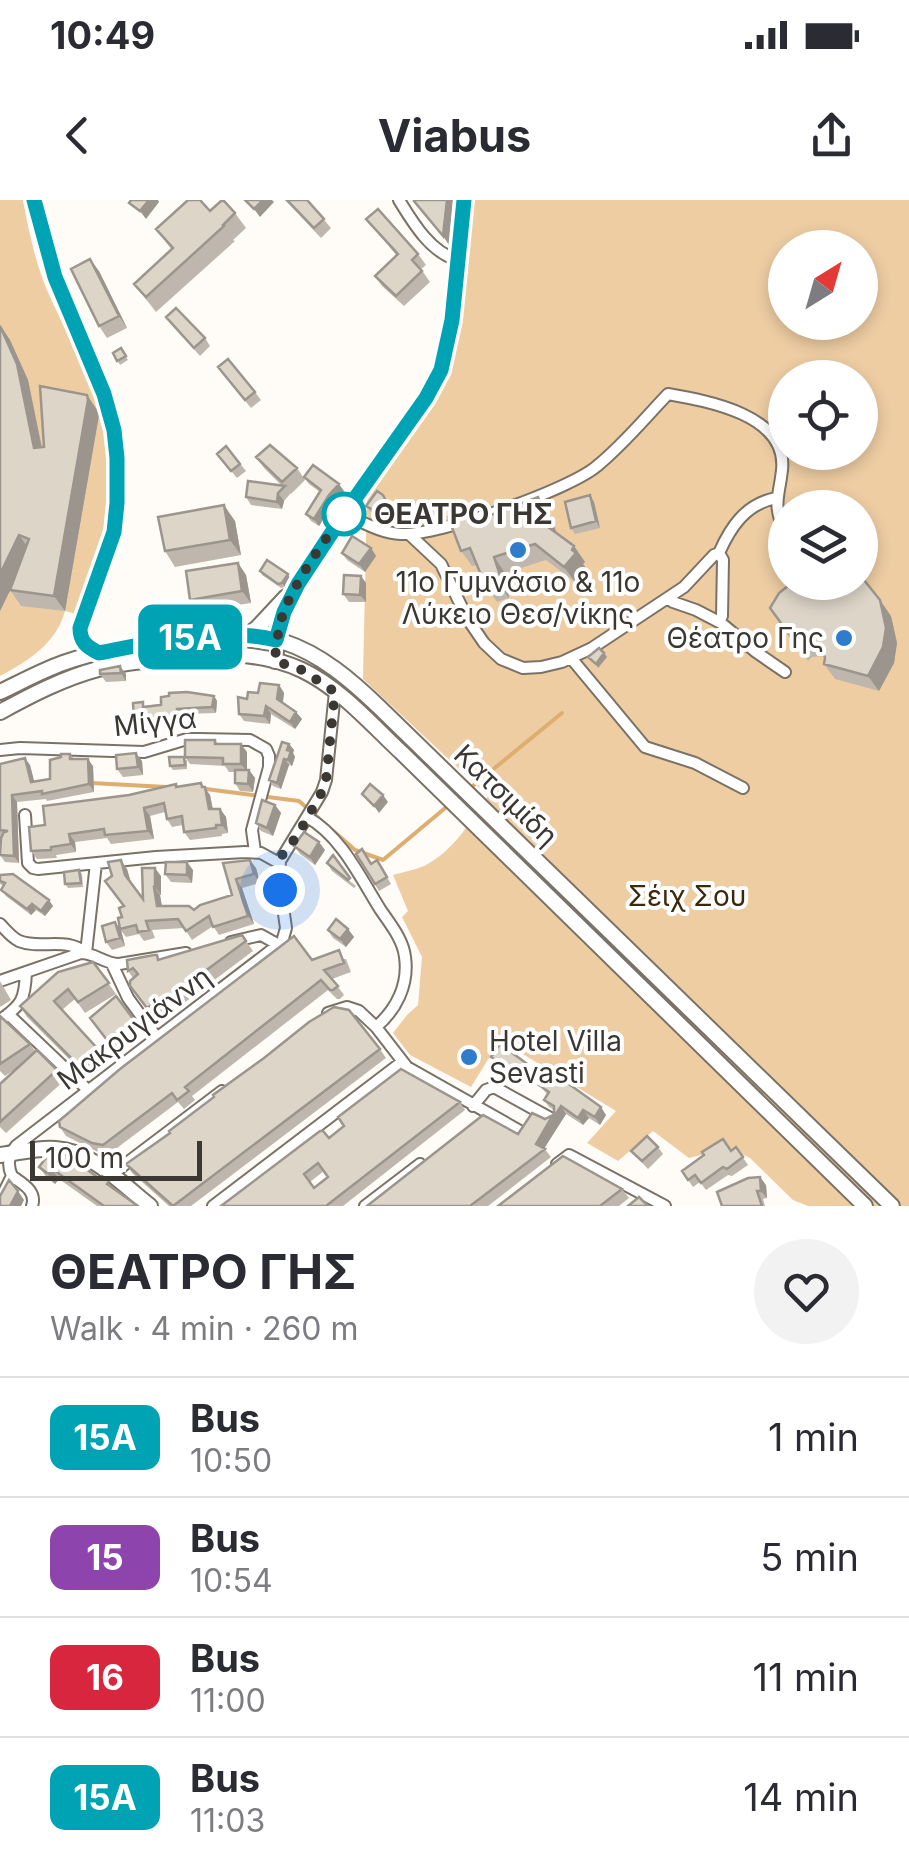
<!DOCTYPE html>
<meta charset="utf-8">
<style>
:root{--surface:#fff;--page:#f2f2f3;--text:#2b2b33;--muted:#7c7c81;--line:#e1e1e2}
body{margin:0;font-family:Inter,sans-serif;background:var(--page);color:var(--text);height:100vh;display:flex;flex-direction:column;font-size:38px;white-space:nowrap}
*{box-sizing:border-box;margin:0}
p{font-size:32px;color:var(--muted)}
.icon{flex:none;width:55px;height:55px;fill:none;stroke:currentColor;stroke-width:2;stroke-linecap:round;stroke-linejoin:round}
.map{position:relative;height:1006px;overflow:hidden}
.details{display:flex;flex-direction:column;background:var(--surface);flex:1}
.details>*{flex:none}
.badge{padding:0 20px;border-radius:15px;font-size:35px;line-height:65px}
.needle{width:65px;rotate:37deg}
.buttons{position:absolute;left:768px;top:30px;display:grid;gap:20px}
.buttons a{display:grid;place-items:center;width:110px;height:110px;border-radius:50%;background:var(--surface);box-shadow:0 5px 15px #0003;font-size:50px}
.scale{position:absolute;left:30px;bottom:25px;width:172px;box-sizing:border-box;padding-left:10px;border:5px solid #3b3833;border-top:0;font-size:28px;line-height:35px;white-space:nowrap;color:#3b3833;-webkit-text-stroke:8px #fff;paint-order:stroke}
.you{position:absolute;width:50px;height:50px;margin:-25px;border:8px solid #fff;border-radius:50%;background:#1a73e8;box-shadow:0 0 0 15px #1a73e833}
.map>.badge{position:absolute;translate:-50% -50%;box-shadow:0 0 0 5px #fff}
.round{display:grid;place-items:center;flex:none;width:105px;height:105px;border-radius:52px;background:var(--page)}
.head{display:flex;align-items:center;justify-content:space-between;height:170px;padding:0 50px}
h1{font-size:48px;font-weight:700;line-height:75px}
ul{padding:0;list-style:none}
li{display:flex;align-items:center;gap:30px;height:120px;padding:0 50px;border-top:2px solid var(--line)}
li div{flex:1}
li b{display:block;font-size:38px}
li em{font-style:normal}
li .badge{min-width:110px;font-weight:700;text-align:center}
.status{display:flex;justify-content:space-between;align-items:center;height:70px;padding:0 50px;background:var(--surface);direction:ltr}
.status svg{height:28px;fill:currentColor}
header{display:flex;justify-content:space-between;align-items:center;height:130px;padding:0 50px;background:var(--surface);font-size:45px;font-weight:700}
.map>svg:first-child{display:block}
.green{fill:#eecda3;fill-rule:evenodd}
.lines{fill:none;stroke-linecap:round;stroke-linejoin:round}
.stream{stroke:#deae70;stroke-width:4}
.street-casing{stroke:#7b7267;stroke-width:14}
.secondary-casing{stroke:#7b7267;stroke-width:18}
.street{stroke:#fff;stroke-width:10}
.secondary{stroke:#fff;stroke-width:14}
.wall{fill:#bfb7ad;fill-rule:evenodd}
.shaded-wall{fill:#9b958d}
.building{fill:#ded5c9;stroke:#9b958d;stroke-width:2.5;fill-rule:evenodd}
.line-casing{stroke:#fff;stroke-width:22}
.line{stroke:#00a3b4;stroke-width:15}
.walk{stroke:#3b3833;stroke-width:10;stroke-dasharray:0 18}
.stop-dot{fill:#fff;stroke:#00a3b4;stroke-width:5}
.poi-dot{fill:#307ccc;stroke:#fff;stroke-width:4}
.labels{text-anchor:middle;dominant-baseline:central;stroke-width:8;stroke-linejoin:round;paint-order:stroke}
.stop-label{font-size:28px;font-weight:bold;fill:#3b3833;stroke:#fff;text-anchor:start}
.poi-label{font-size:28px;fill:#3b3833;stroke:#fff}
.street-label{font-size:28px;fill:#3b3833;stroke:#fff}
.park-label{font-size:28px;fill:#3c280c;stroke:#fff}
</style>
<div class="status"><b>10:49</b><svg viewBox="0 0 49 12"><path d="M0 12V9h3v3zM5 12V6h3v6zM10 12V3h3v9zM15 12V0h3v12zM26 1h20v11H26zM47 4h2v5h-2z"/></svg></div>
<header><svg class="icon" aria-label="back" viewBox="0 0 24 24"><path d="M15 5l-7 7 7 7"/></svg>Viabus<svg class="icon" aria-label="share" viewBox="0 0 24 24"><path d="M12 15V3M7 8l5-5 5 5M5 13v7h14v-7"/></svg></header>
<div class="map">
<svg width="909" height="1006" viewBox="0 0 909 1006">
<rect width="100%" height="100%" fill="#fffbf6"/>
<path class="green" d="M0,0H23C29,33 36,66 50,97C70,141 97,184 107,233C119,296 98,355 77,414L65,411C56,444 28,461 0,476Z
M469,0H909V1006H808L793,1000L750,958L729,948L689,958L653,931L618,961L587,943L616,911L500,840L471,887L410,855L393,833L407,815L418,805L422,757L402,717L408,711L393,675C403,672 414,670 424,666C454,651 470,622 488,596L363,479L367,296L435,204L450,162ZM785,48H860V122H785ZM785,178H860V252H785ZM785,308H860V382H785Z"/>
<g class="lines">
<path class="stream" d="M91,583L166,587
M206,589L299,601L355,650L383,660L450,604
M469,589L562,513"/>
<g class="street-casing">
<path id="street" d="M399,0C413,23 431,53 458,60
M344,314C363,322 380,333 401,334C438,336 569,290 597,266C623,245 645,218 668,194C708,201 788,215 782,270C779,298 772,304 785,332
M409,334L441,364L467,418L484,443L501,459L523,468L541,467L562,462L592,448L684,387L714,355L719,353
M668,398L673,402L696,410L721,423L756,452L785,472
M721,423L720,421L722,416L723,360L719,353C731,326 746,304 776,298
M571,458L645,547L695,563L743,588
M0,550L20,548L144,552L187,539H199L250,540L266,549L269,556V567L252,630L255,652
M25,615L28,663L33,668L38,669L156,657L245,652L261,653L279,663
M307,617C341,636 360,677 380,709C390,724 403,739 405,757C409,785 396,810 376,827
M0,724C6,730 11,737 19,741C41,750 65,736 86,753L96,663
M231,742L261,735L279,745
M112,764L128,798L158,839
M0,781L81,753C95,753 105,764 119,764L186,753
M328,813L347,807L359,811L376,827L407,867L520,931
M8,814L89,891
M0,820C22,805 25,799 26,772
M473,906L486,890L494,887L552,919
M557,964L569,955L665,1006
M111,975L222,891
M12,976C23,984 37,991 32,1006
M0,1000L12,976C7,965 8,956 16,946L282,742L286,728L279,679L280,661L322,592L326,580L335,492
M213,1006L402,862
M365,1006L420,964"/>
</g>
<g class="secondary-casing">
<path id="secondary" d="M34,0L55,77L104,194L114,231L117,257V303L114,332L80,429L84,443L99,453
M247,435L257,428L286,397
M275,461L277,440L283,412L299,384L344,314L426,198L441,170L452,120L464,0
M0,492C21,482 41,471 63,463C118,444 229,424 284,442C321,454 352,481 379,507L892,1006
M0,512C31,495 64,478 98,469C115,464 133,462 151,460C201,453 255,448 302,470C340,488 371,524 402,553L865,1006
M0,955C18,953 38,947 56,949C92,951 123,985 150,1006"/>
</g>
<use href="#street" class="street"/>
<use href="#secondary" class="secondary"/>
</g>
<path class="wall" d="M285,0H307L331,28L321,38Z
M210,11L235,13L246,28L233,40L235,41L156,112L134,84L172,50L156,29Z
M366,19L418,54L426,65L421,69L430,82L404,106L382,86L375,76L397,56Z
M99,71L127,128L107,138L99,126Z
M166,117L205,138L210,146L200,156Z
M0,125L10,140L28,180L42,247L87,195L97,210L99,215L65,411L21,406L10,390L0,411Z
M121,148L128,160L120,165L113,153Z
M224,175L255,192L261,200L251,208Z
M226,246L246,271L237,278L217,254Z
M256,257L297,268L305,280L291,294L290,293V294L284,301L282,309L251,305L246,297L282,286L265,269Z
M304,277L344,291L334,302L319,326L311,321L306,314L320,292L309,284Z
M538,297L549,313L557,333L574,346L585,362L583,364L586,368L575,382L546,360L505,373L511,391L508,392L509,398L497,402L486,387L477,365L472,366L461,351L478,320Z
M594,302L600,328L575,334L571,328Z
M366,306L395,315L390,323L372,314Z
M235,321L241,355L175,367L165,351Z
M371,348L376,356L365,372L347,360L342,353Z
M238,363L246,375L251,403L199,411L190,400Z
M260,371L290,378L285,387L281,388L262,375Z
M366,383V402H349L343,394Z
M770,408L891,416L897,443L894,463L879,491L835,479L824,464L825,457L823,456L812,457L808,461Z
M100,474H126V481L106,482Z
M279,485L284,493L283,503L296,512L302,519L295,529L271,514L270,524L244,521L239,514L247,499Z
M214,496L217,501L216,513L181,514V521L138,523L134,518L145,506Z
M215,540L218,544L247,552V570H249L255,578L253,592L240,591L235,583V572H229L225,566L190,564L185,557Z
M289,544L294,550L293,553L295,557L292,566L289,565L281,589L273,586L269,580Z
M70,554L74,559L93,566L94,592L47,601L46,599L17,602L19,663L5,662L0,655V564L30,565L34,581L50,579Z
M187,560V569L173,570L170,566Z
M142,561L143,575L123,577L117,569Z
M201,583L210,595L213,609H220L226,617L228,633L222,634V636L190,640L184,632L183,625L172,627L167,619L165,612L150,616L154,639L111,644L107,638L75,642L76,652L56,655L57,658L37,659L31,651L45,625L129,595Z
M275,605L281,613L273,636L261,631L256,623Z
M294,646L325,650L315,665L300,654Z
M356,654L372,663L377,660L391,684L379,691Z
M121,660L127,669L131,683L143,699L161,676V695H160L162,706L194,710L232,695L223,663L256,668L260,683L242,688L254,724L219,735L213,726L192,740L184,728L152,730L155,738L144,741L139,734L126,737L120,729L124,706L112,676Z
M327,663L356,686L354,688L332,671Z
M79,670L82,674L83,687L68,688L65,684Z
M193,670L192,683L171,682L165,674Z
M0,675L53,706L45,716L36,710L31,715L6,696L1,690L4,686L0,684Z
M115,722L121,730L125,746L112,750L106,742Z
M348,729L354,737L346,747L333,738L328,730Z
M242,735L253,751L160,821L157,817L154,819L130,786L133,778L128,771L157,755L160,760Z
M346,759L351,772L332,779L344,795L340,799H337L328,790L192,896L195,900L184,909L178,902L109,954L98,952L66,936L60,927L312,760Z
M93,762L116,794L85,813L75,799L62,810L96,847L103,857L84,874L27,817L20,806Z
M0,781L11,800L0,807Z
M116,796L140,830L114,850L90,818Z
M0,816L30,844L36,852L57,870L65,880L6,933L0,927V884L19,867L5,876L0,871Z
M380,849L386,858L191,1006H169L132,973L126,964Z
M491,857L531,870L521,886L505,875Z
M539,885L606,915L600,925L589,918L583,925L566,914L544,948L551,957L488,1006H367L553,915L554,910L549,907L544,900L547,894Z
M460,902L465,910L343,1006H221L329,938ZM324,971L328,977L314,988L310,982Z
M658,947L663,954L648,969L631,951Z
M736,947L748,965L732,976L728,975L706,990L700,982L693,987L682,971L731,951Z
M61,957L114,988L138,1006H97L59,979L55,984L47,978L39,967Z
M766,985L767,998L763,999L765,1006H722Z
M622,989L629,998L619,1006H498Z"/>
<path class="shaded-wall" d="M149,0H158L159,2L146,19L140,11Z
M263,0H272L274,2L260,17L254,9Z
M447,0H453L449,45L443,36Z
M90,59L99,71L127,128L119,116Z
M0,125L10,140L28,180L45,264L34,248Z
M87,195L97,210L99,215L65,411L54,396Z
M339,284L344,291L334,302L319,326L314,319L329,295Z
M278,293L284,301L282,309L277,302Z
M383,295L395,315L390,323L384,316Z
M590,295L594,302L600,328L596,321Z
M538,297L549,313L557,334L544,324Z
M224,305L235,321L241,355L230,340Z
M19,335L30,350L0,411V374Z
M574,346L585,362L583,364L586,368L575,382L564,367Z
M371,348L376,356L365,372L359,364Z
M494,357L505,373L511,391L500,375Z
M238,363L246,375L251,403L242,391Z
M288,374L290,378L285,387L282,383Z
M361,376L366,383V402L360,395Z
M497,376L508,392L509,398L498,383Z
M880,400L891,416L897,443L894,463L879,491L868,476Z
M604,453L607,457L598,468L596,464Z
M120,466L126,474V481L121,473Z
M279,485L284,493L282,507L277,499Z
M214,496L217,501L216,513L212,507Z
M266,506L271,514L270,524L264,516Z
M296,512L302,519L295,529L290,522Z
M241,544L247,552V572L241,564Z
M289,544L294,550L293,553L295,557L292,566L288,560Z
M136,553L142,561L143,575L138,567Z
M25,558L30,565L36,589L31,582Z
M88,559L93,566L94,592L89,584Z
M284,559L289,565L281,589L277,583Z
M249,570L255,578L253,592L248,584Z
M201,583L210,595L214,617L209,609Z
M12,595L17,602L19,663L14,656Z
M383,595L388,602L379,613L374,606Z
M275,605L281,613L273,636L267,628Z
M144,608L150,616L154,639L148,631Z
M220,609L226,617L228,633L222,625Z
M69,634L75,642L76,652L71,644Z
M319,642L325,650L315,665L310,657Z
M121,660L127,669L131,683L125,675Z
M250,660L256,668L260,683L254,674Z
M187,662L193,670L192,683L187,675Z
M155,668L161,676V695L155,687Z
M236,679L242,688L254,724L248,716Z
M154,687L160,695L163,714L157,706Z
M49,700L53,706L45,716L41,711Z
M32,704L36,710L31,715L27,709Z
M115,722L121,730L125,746L120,738Z
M348,729L354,737L346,747L340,739Z
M526,863L531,870L521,886L516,878Z
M561,906L566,914L542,952L536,944Z
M601,907L606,915L600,925L595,917Z
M583,910L589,918L583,925L578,918Z
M51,968L59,979L55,984L47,973Z
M760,977L766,985L767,998L761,991Z
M18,991L24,1000L21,1006H10Z"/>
<path class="building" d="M131,0H149L140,11L129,3Z
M188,0H200L210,11L221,1H224L235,13L223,25L224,26L146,97L134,84L173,48L156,29Z
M245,0H263L254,9Z
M287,0H307L324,19L314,28Z
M415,0H447L443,36L414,1Z
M378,9L418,54L412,60L422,71L396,96L375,76L398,54L366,19Z
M90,59L119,116L99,126L71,69Z
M176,108L205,138L194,148L166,117Z
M0,126L17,164L34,248L44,247L40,186L87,195L88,200L54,396L10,390L29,339L19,335L0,374Z
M121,148L126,156L117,161L113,153Z
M228,159L255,192L245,200L218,167Z
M270,245L297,268L282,282L256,257Z
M226,246L240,264L231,271L217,254Z
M313,265L339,284L329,295L314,319L306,314L321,290L304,277Z
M248,281L285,286L278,293L277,302L246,297Z
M377,291L383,295L389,307L384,316L366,306Z
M590,295L596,321L571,328L565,302Z
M538,297L546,318L544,324L574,346L572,350L576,353L564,367L535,344L494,357L500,375L497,376L498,383L486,387L470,348L461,351L448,317L471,310L475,321Z
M224,305L230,340L165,351L158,317Z
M352,336L371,348L359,364L342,353Z
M267,360L288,374L282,383L278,384L260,371Z
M238,363L242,391L190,400L186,371Z
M344,375L361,376L360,395L343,394Z
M860,378L864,380L880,400L886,428L883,447L868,476L824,464L825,458L822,447L812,441L802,442L797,445L770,408L779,393L793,382H860Z
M599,448L604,453L596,464L588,457Z
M120,466L121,473L100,474V470Z
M260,483L279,485L277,499L296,512L290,522L266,506L264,516L239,514L238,497L247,499L248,492L258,493Z
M187,492L214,496L212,507L177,509V516L134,518L133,503L143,502V507L161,505V497L169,496V493Z
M185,540H215V544H241V564H223V558L185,557Z
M282,542L289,544L287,550L291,551L288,560L284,559L277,583L269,580Z
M136,553L138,567L117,569L116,555Z
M61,554H70V559H88L89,584L42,594V591L12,595L14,656L0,655L1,638L4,632L8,631L0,630V564L25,558L31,582L50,579V560L61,557Z
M169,557H184L185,565L170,566Z
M235,570H249L248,584L235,583Z
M201,583L202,587H205L209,609H220L222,625H216V628L184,632L182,616L167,619L164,603L144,608L148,631L105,635L104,629L69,634L71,644L51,647V650L31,651L29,627L45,625L43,606L129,595L176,584V587Z
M370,584L383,595L374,606L362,594Z
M262,600L275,605L267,628L256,623Z
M304,632L319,642L310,657L294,646Z
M362,649L371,664L377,660L387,677L375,684L356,654Z
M333,655L350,678L348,680L327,663Z
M121,660L125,675L143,699L142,668H155V687H154L157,706H189L194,710L200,705L232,695L223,663L250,660L254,674L236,679L248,716L213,727L209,716L186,731L178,719L146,721L149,730L138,732L136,725L120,729L118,718L122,717L119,708L124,706L105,681L112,676L108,662Z
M166,662H187V675L165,674Z
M79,670L81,683L65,684L64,672Z
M13,674L49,700L41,711L32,704L27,709L1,690L5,683L0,681V675Z
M336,719L348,729L340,739L328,730Z
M115,722L120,738L106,742L102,726Z
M242,735L246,741L152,810L150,806L147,808L130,786V781L138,774L133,768L128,771L127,760L154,755H157L158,760Z
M294,736L312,760L339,750L344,763L324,770L338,786L333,790H330L321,780L185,887L189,891L177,900L172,893L103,945L92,943L60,927L59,921L120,869Z
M93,762L109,783L78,802L68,789L54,801L96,847L77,864L20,806L58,772Z
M116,796L134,820L107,840L90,818Z
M334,807L349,810L380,849L173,1006L126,964L170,933L169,931L214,897L213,895L264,858L309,822Z
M0,816L30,844L0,864Z
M500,844L526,863L516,878L500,867L502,864L491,857Z
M37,850L57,870L0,922V884Z
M401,869L460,902L326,1006H221L320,931H323L329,938L344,926L338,917ZM318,963L328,977L314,988L304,974Z
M547,875L556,881L559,877L601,907L595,917L583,910L578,918L561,906L554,917V906L544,900L549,892L539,885Z
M532,913L545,919L553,915L536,944L545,949L470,1006H367L483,915L518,934Z
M647,936L658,947L642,961L631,951Z
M723,939L731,951L736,947L743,957L727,969L723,967L701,983L695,975L688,980L682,971L704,955L702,952Z
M52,950L61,957L64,953L100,979L102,976L109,981L107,984L138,1006H104L51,968L47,973L39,967Z
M563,956L622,989L600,1006H498Z
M760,977L761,991H757L762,1006H722L717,992L748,978Z
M9,980L18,991L10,1006H0V996Z
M639,997L648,1006H628Z"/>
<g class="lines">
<g class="line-casing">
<path id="line" d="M34,0L55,77L104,194L114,230L117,258V303L114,332L80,428C80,442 87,447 99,453C156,442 218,426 276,440L284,412L298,384L344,314L426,198L441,170L452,120L464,0"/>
</g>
<use href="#line" class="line"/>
<path class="walk" d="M280,690V658L297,636L322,592L326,580L335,492L302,470L275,461C276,445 278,429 283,414C293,385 325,339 344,314"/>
</g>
<circle class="stop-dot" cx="344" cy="314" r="20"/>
<g class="poi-dot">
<circle cx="518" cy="350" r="10"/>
<circle cx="844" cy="438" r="10"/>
<circle cx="469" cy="857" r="10"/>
</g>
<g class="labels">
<g class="stop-label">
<text x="374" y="314">ΘΕΑΤΡΟ ΓΗΣ</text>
</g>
<g class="poi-label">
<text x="518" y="382">11ο Γυμνάσιο &amp; 11ο<tspan x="518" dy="32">Λύκειο Θεσ/νίκης</tspan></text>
<text x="824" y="438" text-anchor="end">Θέατρο Γης</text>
<text x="489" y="841" text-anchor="start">Hotel Villa<tspan x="489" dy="32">Sevasti</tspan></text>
</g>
<g class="street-label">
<text transform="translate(155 522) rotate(-6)">Μίγγα</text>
<text transform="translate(506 595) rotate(44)">Κατσιμίδη</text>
<text transform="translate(134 828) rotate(-37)">Μακρυγιάννη</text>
</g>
<g class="park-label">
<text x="687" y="696">Σέιχ Σου</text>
</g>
</g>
</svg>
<div class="buttons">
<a><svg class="needle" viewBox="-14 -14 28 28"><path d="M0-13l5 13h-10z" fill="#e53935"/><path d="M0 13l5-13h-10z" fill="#7c7c81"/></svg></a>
<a><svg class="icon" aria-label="locate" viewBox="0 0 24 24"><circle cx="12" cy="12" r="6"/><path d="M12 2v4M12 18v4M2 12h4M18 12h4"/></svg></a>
<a><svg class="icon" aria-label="layers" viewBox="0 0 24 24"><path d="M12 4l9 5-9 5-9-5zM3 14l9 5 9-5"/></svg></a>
</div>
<div class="scale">100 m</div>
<div class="you" style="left:280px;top:690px"></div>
<b class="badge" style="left:190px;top:437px;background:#00a3b4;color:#fff">15Α</b>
</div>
<section class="details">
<div class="head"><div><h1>ΘΕΑΤΡΟ ΓΗΣ</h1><p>Walk · 4 min · 260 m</p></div><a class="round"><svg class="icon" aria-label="heart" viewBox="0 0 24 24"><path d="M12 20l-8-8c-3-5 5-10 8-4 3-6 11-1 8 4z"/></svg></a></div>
<ul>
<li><span class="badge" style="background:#00a3b4;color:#fff">15Α</span><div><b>Bus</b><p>10:50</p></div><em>1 min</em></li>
<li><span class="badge" style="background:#8e44ad;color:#fff">15</span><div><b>Bus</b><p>10:54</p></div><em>5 min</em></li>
<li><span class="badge" style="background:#d7263d;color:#fff">16</span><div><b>Bus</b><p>11:00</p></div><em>11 min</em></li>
<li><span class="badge" style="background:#00a3b4;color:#fff">15Α</span><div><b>Bus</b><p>11:03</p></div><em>14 min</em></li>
</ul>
</section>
